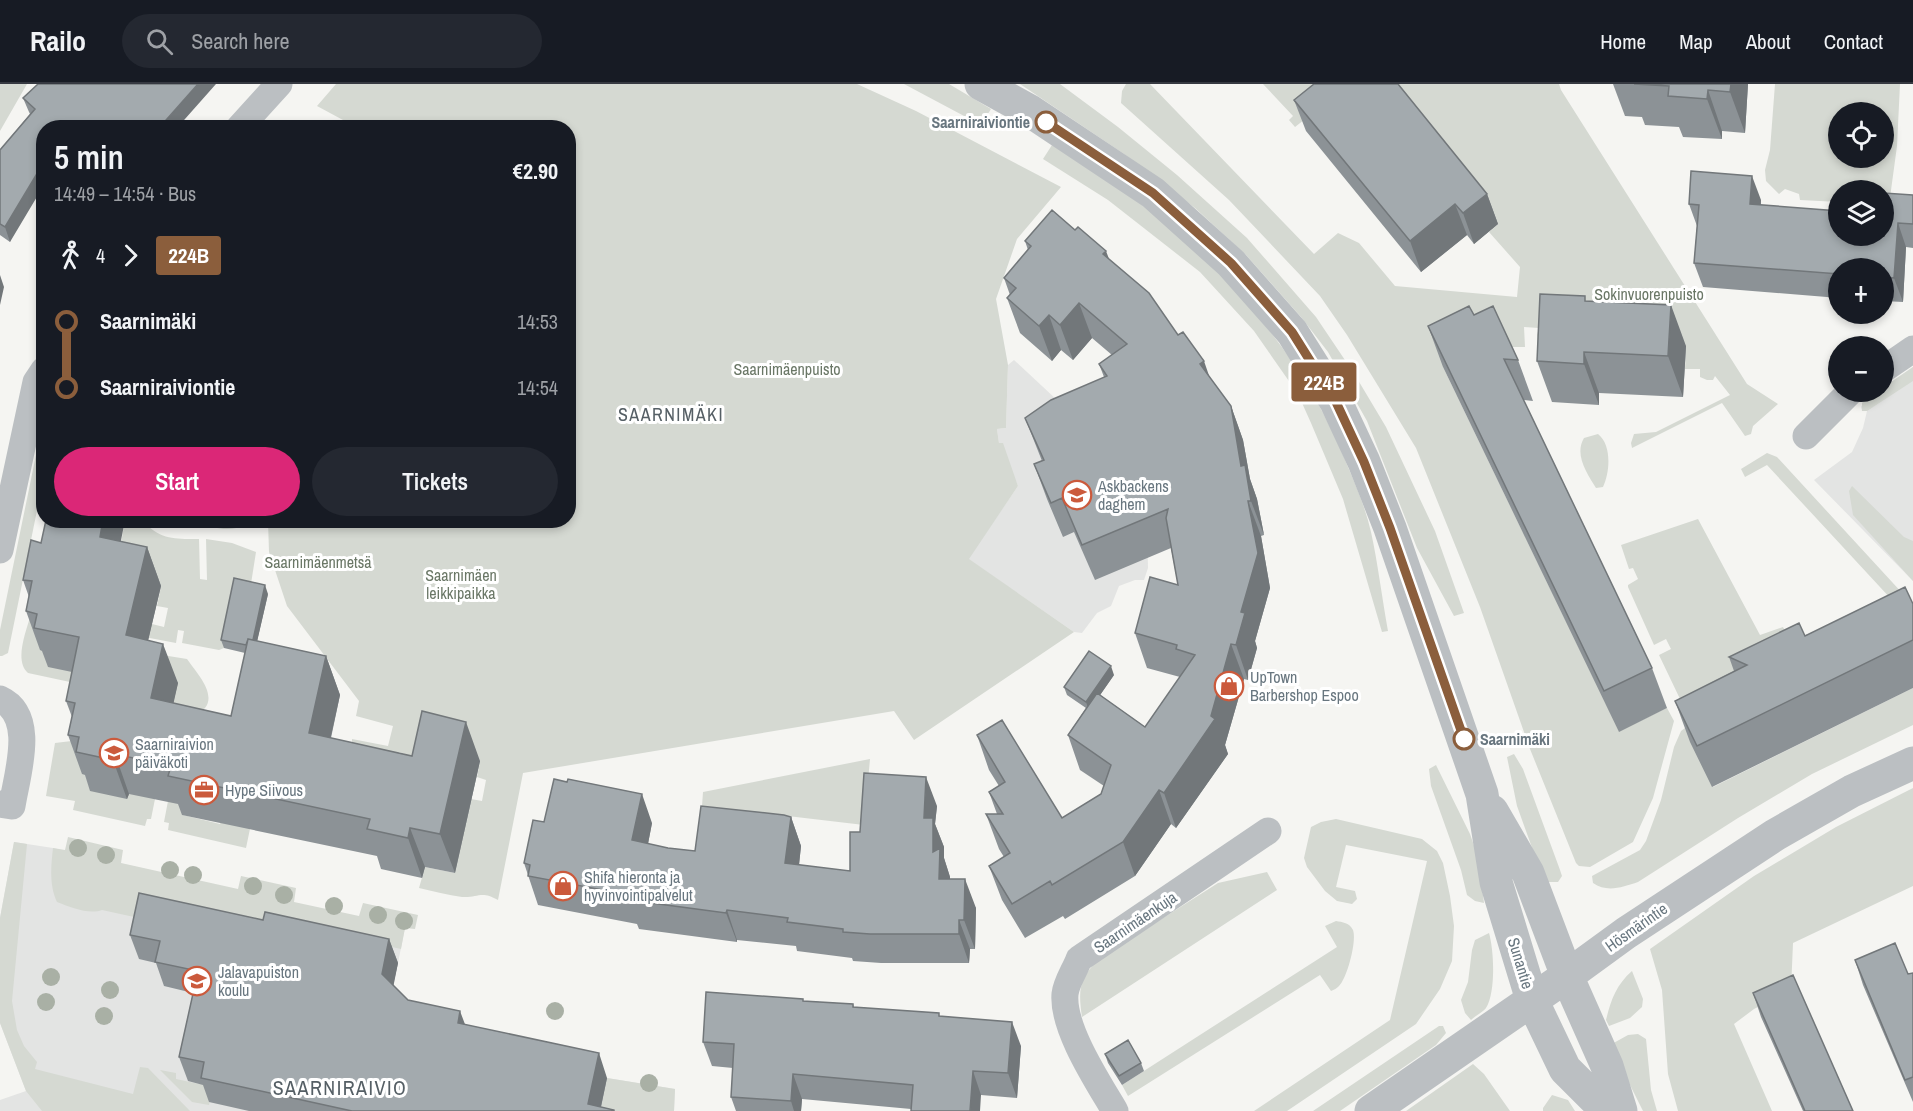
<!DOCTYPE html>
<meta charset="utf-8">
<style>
:root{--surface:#171b24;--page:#242831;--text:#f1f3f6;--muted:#9ea1a6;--line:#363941;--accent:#db2777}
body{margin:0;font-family:"Archivo Narrow",sans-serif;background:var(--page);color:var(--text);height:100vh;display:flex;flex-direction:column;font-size:22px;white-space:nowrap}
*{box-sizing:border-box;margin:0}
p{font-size:20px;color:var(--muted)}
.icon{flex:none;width:33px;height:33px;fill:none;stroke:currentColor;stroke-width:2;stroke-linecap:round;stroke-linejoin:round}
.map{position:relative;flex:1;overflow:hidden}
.details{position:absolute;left:36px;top:36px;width:540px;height:408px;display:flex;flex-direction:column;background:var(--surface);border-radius:24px;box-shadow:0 3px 9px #0003}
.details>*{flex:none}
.badge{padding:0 12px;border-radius:4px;font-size:21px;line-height:39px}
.fabs{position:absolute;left:1828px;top:18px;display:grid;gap:12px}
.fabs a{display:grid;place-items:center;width:66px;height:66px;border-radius:50%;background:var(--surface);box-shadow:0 3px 9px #0003;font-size:30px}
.map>.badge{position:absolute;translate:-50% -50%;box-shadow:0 0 0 3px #fff}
.legs{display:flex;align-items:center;gap:9px;height:66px;padding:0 18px;font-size:20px}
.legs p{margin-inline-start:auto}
.headline{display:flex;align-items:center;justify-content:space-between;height:102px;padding:0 18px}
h1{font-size:33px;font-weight:600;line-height:45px}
.button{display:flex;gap:12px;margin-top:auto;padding:12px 18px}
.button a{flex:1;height:69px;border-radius:36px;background:var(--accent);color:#fff;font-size:24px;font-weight:600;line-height:69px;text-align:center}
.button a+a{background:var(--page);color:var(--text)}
ul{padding:0 18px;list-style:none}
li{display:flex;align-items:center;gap:21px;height:66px;font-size:22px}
li i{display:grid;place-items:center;width:9px;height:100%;margin:0 8px;background:currentColor}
li i::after{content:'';width:15px;height:15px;margin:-8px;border:4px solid;border-radius:50%;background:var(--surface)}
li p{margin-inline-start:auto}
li:first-child i{background:linear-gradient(#0000 50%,currentColor 0)}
li:last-child i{background:linear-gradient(currentColor 50%,#0000 0)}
header{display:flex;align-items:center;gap:36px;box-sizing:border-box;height:84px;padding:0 30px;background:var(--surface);border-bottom:2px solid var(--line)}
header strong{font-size:28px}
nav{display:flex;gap:33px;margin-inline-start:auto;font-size:21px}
.search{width:420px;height:54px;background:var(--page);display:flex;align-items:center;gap:15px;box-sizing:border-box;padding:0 21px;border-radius:33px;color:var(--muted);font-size:22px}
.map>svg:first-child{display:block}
.built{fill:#e3e4e3}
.green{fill:#d5d9d2;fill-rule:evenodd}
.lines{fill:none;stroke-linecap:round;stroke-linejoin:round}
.minor{stroke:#bbbfc2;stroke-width:27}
.tertiary{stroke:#bbbfc2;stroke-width:33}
.tree{fill:#a9b0a5}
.wall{fill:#8c9296}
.shaded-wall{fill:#72777a}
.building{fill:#a3aaae;stroke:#72777a;stroke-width:1.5}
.line-1-casing{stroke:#fff;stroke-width:14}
.line-1{stroke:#8b5e3c;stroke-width:9}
.stop-1-dot{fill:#fff;stroke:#8b5e3c;stroke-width:3}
.labels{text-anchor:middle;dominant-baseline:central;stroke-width:6;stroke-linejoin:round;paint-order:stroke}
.stop-label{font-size:16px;font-weight:bold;fill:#68767f;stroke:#fff;text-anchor:end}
.park-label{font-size:16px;fill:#6a7766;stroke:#fff}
.poi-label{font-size:16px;fill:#68767f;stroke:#fff;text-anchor:start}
.street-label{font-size:16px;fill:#68767f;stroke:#fff}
.neighbourhood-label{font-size:18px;letter-spacing:1.5px;fill:#555f65;stroke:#fff}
.quarter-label{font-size:20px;letter-spacing:1.5px;fill:#555f65;stroke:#fff}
</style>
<header>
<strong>Railo</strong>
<div class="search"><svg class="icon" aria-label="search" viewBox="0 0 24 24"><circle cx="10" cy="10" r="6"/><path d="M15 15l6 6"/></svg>Search here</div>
<nav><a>Home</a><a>Map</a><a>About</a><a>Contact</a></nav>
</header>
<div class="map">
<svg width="1913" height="1027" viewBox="0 0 1913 1027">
<rect width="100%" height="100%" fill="#f5f5f2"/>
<path class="built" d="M1014,276L1057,316L1147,439L1148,484L1144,496H1135L1119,502L1111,522L1097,529L1082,549L1074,548L968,475L1018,402L999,359L997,345L1006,344L1008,281Z
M1913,283V497L1814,396L1852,368L1863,344L1867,327H1862L1861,323L1865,316L1877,308H1884V303Z
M14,758L53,764L405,844L391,914L607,994L675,1005L674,1027H0V1016L26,1007L0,939V834Z"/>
<path class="green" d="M0,0H27L0,47Z
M336,0H857L916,27L1061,103L1017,155L996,215L1008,281L1006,344L997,345L999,359H1003L1018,402L969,475L1074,548L914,656L894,627L523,689L498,816C481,806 478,814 462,813C448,811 433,807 419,804L425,783L455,789L471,715L482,717L486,696L477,693L480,677L422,676L399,668L395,679L352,660V655L388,662L393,642L356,632L359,617L287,522L269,468L268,437L568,436V44L356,43L317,22Z
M904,0H949L991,25L981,41Z
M1020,0H1060L1118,43L1177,91L1247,154L1316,233L1355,291L1386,343L1435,447L1464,529L1454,532L1417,464L1367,337L1328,268L1301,233L1246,171L1195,124L1124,70Z
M1126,0H1150L1314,170L1338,149L1359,159L1395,202L1517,213L1520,183L1489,148L1498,140L1384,0H1559L1561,6L1747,300L1778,320L1753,342L1751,350L1745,352L1722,319L1632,364L1631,359L1634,350L1656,348L1730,311L1715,292L1713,296H1707L1700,293V285H1685L1686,262L1538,259L1537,251L1539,244L1524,243L1525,263H1508L1443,283L1619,647L1667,624L1674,637L1653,714L1633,758L1590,783L1579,782L1576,779L1530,665L1480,523L1416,364L1347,251L1320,212L1229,116L1121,19L1122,7Z
M1263,0H1362L1314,28L1295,43L1289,36L1293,32Z
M1775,0H1900L1897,62L1889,121L1884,120V106H1839V118L1800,116L1799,110L1785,105L1779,110L1766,97L1765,86L1770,66ZM1839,28H1884V74H1839Z
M1052,61C1074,74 1096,87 1117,102C1217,174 1303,268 1348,383C1357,404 1366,426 1371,448C1378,480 1382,514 1388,547L1382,548L1343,415L1311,339L1298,310L1254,247L1200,188L1108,116L1043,75Z
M1913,283V297L1867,327H1862V319C1867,313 1875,308 1884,308V303Z
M43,337V397L8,569L2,572H0V546Z
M1598,350C1612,361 1610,388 1603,403L1596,404C1587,389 1574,371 1584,354Z
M1767,369L1777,373L1904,511L1892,516L1767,381L1745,393L1741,385Z
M1852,402L1904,453L1913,457V497L1853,431L1849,407Z
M1698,435L1760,551L1783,543L1792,561L1681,617L1659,571L1671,565L1666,555L1654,561L1628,503V501L1638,495L1633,484L1629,485L1621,461Z
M125,437H143C160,456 175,455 199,455L200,495L207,496L206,455L232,459L256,468L250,506L237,503L224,564L219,566L182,559L184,547L178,546L176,559L139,552L152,540L164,543L168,524L157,522L161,502L119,470Z
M203,437H248L246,441C232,447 215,447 203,437Z
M30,533L51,569L86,590L84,601L28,589C14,577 26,548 30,533Z
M131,566L187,575C195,587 217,609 205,624C202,627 197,630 194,633L92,602Z
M1913,604V641L1812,690L1738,734L1638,798C1623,803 1607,809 1593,799L1592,792L1640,766L1646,757L1661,716L1674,663L1681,647L1685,644L1713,703Z
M80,656L83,690L131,701L155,715L151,735H147L145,742L73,726L75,717L46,712L55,659Z
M1514,670L1523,685L1560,786L1562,792L1558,798H1547L1543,794L1517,722L1507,673Z
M870,675L864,741L702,722L703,708Z
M1436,681L1470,750L1478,773L1484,819L1475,817L1467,811L1461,786L1431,702L1429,685Z
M1913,704V802L1793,859L1791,906L1754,925L1734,940L1772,1027H1678L1668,990L1662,906L1650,865L1754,792L1836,743Z
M168,717L185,721L183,731L220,740L222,733L251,740L246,764L168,746L169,739L164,738Z
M1336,735L1422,755L1437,767L1443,779L1450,812L1454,842L1452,877L1440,905L1416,940L1287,1027H1254L1390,936L1427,777L1346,761L1336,803L1355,807L1357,815L1352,820L1337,817L1325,807L1307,783L1304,774L1311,743L1321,738Z
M68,753L123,766L121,779L238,805L241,792L296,804L294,818L359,832L363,819L418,831L415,845L405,844L401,865L277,837L148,836L102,826C89,831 70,823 57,818C49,801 51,782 53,764L65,766Z
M14,758L27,760L12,917L17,946L24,962L37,978L35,985L133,1010L140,983L148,984L190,1027H42L26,1007L0,939V834Z
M1267,788L1277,806L1082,933C1078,906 1079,894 1099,875L1218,799Z
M1336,837C1342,838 1350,839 1353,846C1357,857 1347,894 1339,902C1337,904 1334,906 1331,907L1320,891L1128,1012L1122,1001L1337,863L1325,842Z
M1489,849C1494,866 1496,908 1486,924C1483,928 1475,932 1471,936L1465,929L1461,916L1468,898L1472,866L1475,856Z
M1632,887L1643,915L1642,923L1630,934L1609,942L1606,936C1611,916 1616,901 1632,887Z
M1439,942H1443L1446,949L1436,961L1340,1027H1313Z
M1638,950L1646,955L1651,1006L1657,1027H1643L1610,961L1628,951Z
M1473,980L1484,990L1510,1027H1406Z
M160,986L176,989V995L199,1000L214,997L209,1021L192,1018Z
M607,994L675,1005L674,1027H600Z
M1552,1011L1568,1016L1575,1027H1543V1024Z"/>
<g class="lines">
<path class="minor" d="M239,44L279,0
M1884,285L1913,265
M1806,352L1850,308
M0,466L36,298L44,286
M0,615C37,632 17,690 12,722L0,720
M1115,1027C1098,998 1062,944 1065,910C1066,899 1075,886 1079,875L1268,747"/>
<path class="tertiary" d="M981,0L1030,27L1153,109L1231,179L1292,248L1336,318L1364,378L1390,444L1482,710L1496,798L1532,916L1565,985L1607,1027
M1492,727L1528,789L1567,892L1607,982L1621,1027
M1371,1027L1567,892L1626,849L1775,751L1852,707L1913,679"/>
</g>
<g class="tree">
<circle cx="78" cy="764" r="9"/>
<circle cx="106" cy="771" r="9"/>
<circle cx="170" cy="786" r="9"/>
<circle cx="193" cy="791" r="9"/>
<circle cx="253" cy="802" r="9"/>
<circle cx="284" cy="811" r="9"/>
<circle cx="334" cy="822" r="9"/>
<circle cx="378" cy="831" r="9"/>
<circle cx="404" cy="837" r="9"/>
<circle cx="51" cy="893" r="9"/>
<circle cx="110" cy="906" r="9"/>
<circle cx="46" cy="918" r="9"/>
<circle cx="555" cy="927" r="9"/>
<circle cx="104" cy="932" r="9"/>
<circle cx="649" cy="999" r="9"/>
</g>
<path class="wall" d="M38,0L44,44L10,158L0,151V66L30,30L29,28L23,14Z
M1613,0H1748L1745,49L1722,47V55L1683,53L1679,43L1645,41L1642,33L1625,32Z
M1294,16L1487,110L1498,140L1474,160L1467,151L1421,188L1306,47Z
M1913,111V164L1906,163L1903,218L1884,217V184H1839V214L1703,203L1694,179L1697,142L1689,120L1761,116V121L1839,152Z
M1025,157L1109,175L1178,251L1231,322L1243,356L1250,395L1257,415L1264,451L1261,452L1270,504L1255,557L1257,564L1248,596L1244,595L1225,661L1228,670L1176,744L1171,740L1135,792L1065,835L1063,832L1025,854L1002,816L989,782L1004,773L999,765L986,730H997L989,708L999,702L989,686L977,651L1062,734L1101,710L1104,702L1080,686L1068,651L1086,624L1067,611L1064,603L1114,591L1100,611L1145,643L1180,593L1147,584L1135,549L1178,501L1171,464L1095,496L1074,448L1063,453L1047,415L1034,380L1042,377L1025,334L1104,293L1099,280L1112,271L1092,254L1073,276L1061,266L1052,277L1020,249L1007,214L1010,211L1004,194L1028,166Z
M1586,217L1686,262L1683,313L1599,309V321L1552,318L1537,277Z
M1474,231L1518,276L1533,317L1523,316L1652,584L1667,624L1619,648L1443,283L1428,242Z
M121,458L147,463L161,502L148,556L178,599L173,619L231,632L245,569L224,564L221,556L268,510L257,557L326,572L340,611L331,654L412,672L480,677L455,789L425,783L422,794L381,785L377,772L182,731L178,720L129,710L127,715L90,707L85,691L82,690L68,651L72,633L66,617L72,588L48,583L42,567L40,566L26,527L29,513L23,496L41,459Z
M1913,520V604L1712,703L1690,658L1675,617L1734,587L1729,573Z
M937,722L935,740L944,763V774L950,793V795L976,824L975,865H970L969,879H881L853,877L852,874L797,867L796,862L737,856V858L639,845L637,840L538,821L524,779L544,738L652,739L648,760L668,764L695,767L791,733L801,762L799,781L850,787L860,748Z
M263,836L389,855L398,879L393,901L408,916L465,941L607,994L601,1023L614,1026V1027H249L209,1018L203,1001L188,997L179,973L193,909L164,902L156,879L139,875L130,851Z
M1855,876L1908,890L1913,889V1018L1863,901Z
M1753,909L1853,1027H1803L1761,933Z
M804,917L853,920L854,923L941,932L1021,962L1017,1014L981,1011L911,1025L802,1015L801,1027H736L731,1013L733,984L712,982L703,958Z
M1105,970L1141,979L1144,987L1122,1001L1108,979Z"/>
<path class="shaded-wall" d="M198,0H216L177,44H159Z
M1731,0H1748L1745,49L1730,8Z
M1708,6L1722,47V55L1707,15Z
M44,78V101L10,158L5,143Z
M1752,92L1761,116L1759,145L1750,120Z
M1487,110L1498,140L1474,160L1463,129Z
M1455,120L1467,151L1421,188L1410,157Z
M1898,139L1906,163L1903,218L1894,194Z
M1106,167L1119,201L1103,170Z
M0,191L4,203L0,221Z
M1079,219L1092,254L1073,276L1060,241Z
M1671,221L1686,262L1683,313L1668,272Z
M1049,231L1061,266L1052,277L1039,242Z
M1584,268L1599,309V321L1584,280Z
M1204,277L1216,312L1200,280Z
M1231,322L1243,356L1250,395L1257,415L1264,451L1251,417L1241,382Z
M1248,417L1261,452L1270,504L1255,557L1257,564L1248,596L1236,561L1241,528Z
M103,436H125L114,492L100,453Z
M147,463L161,502L140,591L126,551Z
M265,501L268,510L254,571L251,562Z
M163,560L178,599L166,653L151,614Z
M1231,560L1244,595L1225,661L1228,670L1176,744L1164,709L1211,632Z
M326,572L340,611L323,688L309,649Z
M1111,582L1114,591L1089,627L1086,618Z
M466,638L480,677L455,789L440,750Z
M115,670L129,710L127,715L113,676Z
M926,693L937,722L935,740L944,763V774L950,793V824L939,795L924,734Z
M1159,706L1171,740L1135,792L1123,758Z
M642,710L652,739L643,785L632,756Z
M791,733L801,762L796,808L785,779Z
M410,744L425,783L422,794L408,754Z
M965,795L976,824L975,865L964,836Z
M727,826L737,856V858L726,829Z
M959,836L970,865L969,879L959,850Z
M389,855L398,879L391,914L382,890Z
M460,927L469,951L458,939Z
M1012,938L1021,962L1017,1014L1008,989Z
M599,969L607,994L600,1027L588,1020Z
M973,987L981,1011L980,1027H970Z
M793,990L802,1015L801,1027H794L791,1017Z"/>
<path class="building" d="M38,0H198L159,44H44V78L5,143L0,140V66L35,25L23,14Z
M1314,0H1398L1487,110L1463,129L1455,120L1410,157L1294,16Z
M1634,0H1731L1730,8L1708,6L1707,15L1668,12L1669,2Z
M1691,87L1752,92L1750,120L1839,127V152H1884V109L1913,111V140L1898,139L1894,194L1884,193V184H1839V190L1694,179L1699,121L1689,120Z
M1052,126L1075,146L1078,143L1106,167L1103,170L1149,209L1178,251L1183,248L1204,277L1200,280L1231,322L1241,382L1245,381L1251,417H1248L1258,469L1241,528L1245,529L1236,561L1231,560L1211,632L1215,635L1164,709L1159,706L1123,758L1052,801L1050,797L1012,820L989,782L1010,769L986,730H1003L989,708L1005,698L977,651L1002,636L1062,734L1101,710L1111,681L1068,651L1097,609L1145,643L1195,571L1176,565L1177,561L1135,549L1150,493L1178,501L1166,434L1168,425L1082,461L1062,414L1051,419L1034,380L1044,376L1025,334L1051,316L1107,292L1099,280L1127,260L1079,219L1060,241L1049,231L1039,242L1007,214L1016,204L1004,194L1031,162L1025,157Z
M1540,210L1585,212V217L1671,221L1668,272L1584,268V280L1537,277Z
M1469,222L1474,231L1493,222L1518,276L1504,275L1652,584L1604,607L1428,242Z
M46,436H103L100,453L147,463L126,551L163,560L151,614L231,632L248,555L326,572L309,649L412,672L422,627L466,638L440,750L410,744L408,754L367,745L370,735L168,692L171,682L115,670L113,676L76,668L79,653L68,651L75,619L66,617L79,553L34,544L37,530L26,527L32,497L23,496L31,456L41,459Z
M234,494L265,501L253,556L248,555L246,561L221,556Z
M1905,503L1913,520V556L1697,662L1675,617L1747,581L1729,573L1799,539L1805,552Z
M1089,567L1111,582L1086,618L1064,603Z
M864,689L926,693L924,734H933V768L940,764L939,795H965L964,836H959V850H870L843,848V845L787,838L788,834L727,826L726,829L629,816L630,811L528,792L530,781L524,779L533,736L544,738L554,695L567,698L568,695L642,710L632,756L668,764L695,767L701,722L784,731L791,733L785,779L850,787V748H860Z
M139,809L263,836L265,828L389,855L382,890L408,916L460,927L458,939L599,969L588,1020L614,1026V1027H352L201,994L204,978L179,973L198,887L155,878L160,857L130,851Z
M1895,859L1908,890L1913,889V993L1905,996L1855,876Z
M1793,891L1853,1027H1805L1753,909Z
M706,908L803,915V917L853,920V923L939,929V932L1012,938L1008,989L973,987L970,1027H911L913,1001L793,990L791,1017L731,1013L734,960L703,958Z
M1128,956L1141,979L1119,992L1105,970Z"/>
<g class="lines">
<g class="line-1-casing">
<path id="line-1" d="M1046,38L1153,109L1231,179L1292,248L1336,318L1364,378L1390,444L1464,655"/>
</g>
<use href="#line-1" class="line-1"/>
</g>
<defs>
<g id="school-ring" transform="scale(1.5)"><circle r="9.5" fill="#fff" stroke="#cb5a3c" stroke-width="1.5"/><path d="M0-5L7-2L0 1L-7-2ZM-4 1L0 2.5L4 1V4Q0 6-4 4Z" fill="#cb5a3c"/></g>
<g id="shop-ring" transform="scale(1.5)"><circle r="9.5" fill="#fff" stroke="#cb5a3c" stroke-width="1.5"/><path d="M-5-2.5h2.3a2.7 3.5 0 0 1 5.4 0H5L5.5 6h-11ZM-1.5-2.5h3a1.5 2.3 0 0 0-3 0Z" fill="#cb5a3c"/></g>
<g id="office-ring" transform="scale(1.5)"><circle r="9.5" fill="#fff" stroke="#cb5a3c" stroke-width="1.5"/><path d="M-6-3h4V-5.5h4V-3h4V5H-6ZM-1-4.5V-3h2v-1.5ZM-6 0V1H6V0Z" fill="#cb5a3c"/></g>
</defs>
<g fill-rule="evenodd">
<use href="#school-ring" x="1077" y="411"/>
<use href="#shop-ring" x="1229" y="602"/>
<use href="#school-ring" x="114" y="669"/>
<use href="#office-ring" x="204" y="706"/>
<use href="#shop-ring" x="563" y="802"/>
<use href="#school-ring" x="197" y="897"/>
</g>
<g class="stop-1-dot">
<circle cx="1046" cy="38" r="10"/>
<circle cx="1464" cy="655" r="10"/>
</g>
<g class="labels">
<g class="stop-label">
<text x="1030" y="38">Saarniraiviontie</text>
<text x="1480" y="655" text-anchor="start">Saarnimäki</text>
</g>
<g class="park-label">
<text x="1649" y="210">Sokinvuorenpuisto</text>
<text x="787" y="285">Saarnimäenpuisto</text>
<text x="318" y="478">Saarnimäenmetsä</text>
<text x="461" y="491">Saarnimäen<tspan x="461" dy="18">leikkipaikka</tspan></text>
</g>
<g class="poi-label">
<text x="1098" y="402">Askbackens<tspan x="1098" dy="18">daghem</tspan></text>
<text x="1250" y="593">UpTown<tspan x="1250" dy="18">Barbershop Espoo</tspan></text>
<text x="135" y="660">Saarniraivion<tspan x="135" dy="18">päiväkoti</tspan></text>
<text x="225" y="706">Hype Siivous</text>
<text x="584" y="793">Shifa hieronta ja<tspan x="584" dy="18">hyvinvointipalvelut</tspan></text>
<text x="218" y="888">Jalavapuiston<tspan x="218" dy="18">koulu</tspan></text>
</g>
<g class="street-label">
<text transform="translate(1135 838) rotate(-34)">Saarnimäenkuja</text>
<text transform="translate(1636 843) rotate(-35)">Hösmärintie</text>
<text transform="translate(1521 879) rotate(73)">Sunantie</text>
</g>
<g class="neighbourhood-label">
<text x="671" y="330">SAARNIMÄKI</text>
</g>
<g class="quarter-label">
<text x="340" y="1003">SAARNIRAIVIO</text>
</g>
</g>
</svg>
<div class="fabs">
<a><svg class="icon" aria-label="locate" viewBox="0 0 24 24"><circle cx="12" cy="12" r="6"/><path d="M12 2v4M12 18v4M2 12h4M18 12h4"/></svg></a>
<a><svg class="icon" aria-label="layers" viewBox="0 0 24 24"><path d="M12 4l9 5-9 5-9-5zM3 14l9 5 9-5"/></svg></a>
<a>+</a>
<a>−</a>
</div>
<b class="badge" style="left:1324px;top:298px;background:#8b5e3c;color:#fff">224B</b>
<section class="details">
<div class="headline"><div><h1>5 min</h1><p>14:49 – 14:54 · Bus</p></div><b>€2.90</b></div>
<div class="legs"><svg class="icon" aria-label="walk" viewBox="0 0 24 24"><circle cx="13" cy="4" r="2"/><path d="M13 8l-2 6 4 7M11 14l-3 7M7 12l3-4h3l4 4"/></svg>4<svg class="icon" aria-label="forward" viewBox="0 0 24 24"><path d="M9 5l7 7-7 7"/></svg><b class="badge" style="background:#8b5e3c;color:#fff">224B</b></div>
<ul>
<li><i style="color:#8b5e3c"></i><b>Saarnimäki</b><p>14:53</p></li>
<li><i style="color:#8b5e3c"></i><b>Saarniraiviontie</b><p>14:54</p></li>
</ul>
<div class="button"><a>Start</a><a>Tickets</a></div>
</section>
</div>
